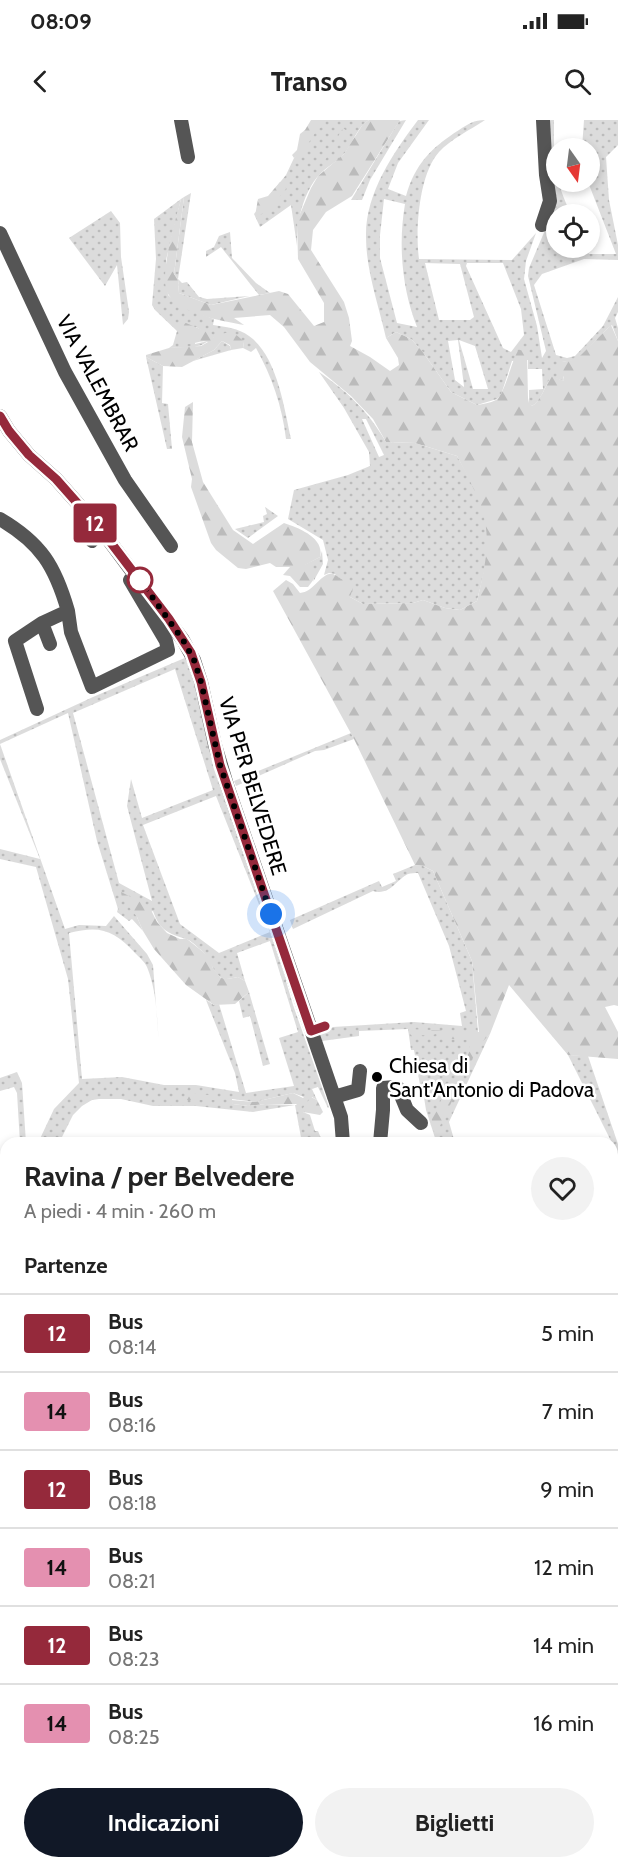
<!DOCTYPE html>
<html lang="it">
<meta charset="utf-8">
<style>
:root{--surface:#fff;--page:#f2f2f2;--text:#222;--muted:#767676;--line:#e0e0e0;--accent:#111827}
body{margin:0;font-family:Cabin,sans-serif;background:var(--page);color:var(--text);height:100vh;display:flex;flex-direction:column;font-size:22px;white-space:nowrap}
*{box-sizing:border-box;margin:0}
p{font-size:20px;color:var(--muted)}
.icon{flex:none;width:33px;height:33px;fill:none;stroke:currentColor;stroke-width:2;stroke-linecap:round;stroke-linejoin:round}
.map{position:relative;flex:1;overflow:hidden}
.panel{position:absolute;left:0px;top:1017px;width:618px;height:732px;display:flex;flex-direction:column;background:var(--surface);border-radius:18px 18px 0 0;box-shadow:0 3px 9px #0003}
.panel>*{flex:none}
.badge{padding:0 12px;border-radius:4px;font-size:21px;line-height:39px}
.needle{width:39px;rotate:166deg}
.controls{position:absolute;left:546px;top:18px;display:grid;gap:12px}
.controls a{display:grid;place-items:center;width:54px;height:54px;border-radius:50%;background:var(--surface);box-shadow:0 3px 9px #0003;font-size:30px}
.you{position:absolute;width:30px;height:30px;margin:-15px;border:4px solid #fff;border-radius:50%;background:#1a73e8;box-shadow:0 0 0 9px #1a73e833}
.map>.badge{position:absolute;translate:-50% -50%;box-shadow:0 0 0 3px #fff}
h2{padding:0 24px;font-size:22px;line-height:54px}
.round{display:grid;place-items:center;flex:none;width:63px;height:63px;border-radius:32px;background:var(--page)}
.head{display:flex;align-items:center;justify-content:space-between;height:102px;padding:0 24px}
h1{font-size:28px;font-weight:700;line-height:45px}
.action{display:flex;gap:12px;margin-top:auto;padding:12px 24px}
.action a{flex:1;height:69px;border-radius:36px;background:var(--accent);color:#fff;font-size:24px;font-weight:700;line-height:69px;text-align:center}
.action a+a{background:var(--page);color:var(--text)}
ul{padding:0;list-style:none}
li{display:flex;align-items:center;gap:18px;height:78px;padding:0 24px;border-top:2px solid var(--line)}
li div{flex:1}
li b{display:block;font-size:22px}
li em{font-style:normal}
li .badge{min-width:66px;font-weight:700;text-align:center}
.status{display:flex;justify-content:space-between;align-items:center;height:42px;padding:0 30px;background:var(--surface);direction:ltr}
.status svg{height:16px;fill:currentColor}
header{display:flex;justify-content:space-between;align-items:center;height:78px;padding:0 24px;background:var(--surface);font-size:27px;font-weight:700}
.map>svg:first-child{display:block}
.grass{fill:url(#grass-dots);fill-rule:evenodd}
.forest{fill:url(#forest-firs)}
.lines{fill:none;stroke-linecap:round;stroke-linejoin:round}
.highway-casing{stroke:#dbdbdb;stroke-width:20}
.minor{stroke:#555;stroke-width:14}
.highway{stroke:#000;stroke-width:18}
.line-casing{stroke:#fff;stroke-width:14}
.line{stroke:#95293b;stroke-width:9}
.walk{stroke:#000;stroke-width:6;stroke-dasharray:0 10.8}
.stop-dot{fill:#fff;stroke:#95293b;stroke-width:3}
.poi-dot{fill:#000;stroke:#fff;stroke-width:2}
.labels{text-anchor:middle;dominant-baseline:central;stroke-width:5;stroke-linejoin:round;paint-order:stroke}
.street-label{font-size:21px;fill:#000;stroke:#fff}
.poi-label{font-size:21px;fill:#000;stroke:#fff;text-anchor:start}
</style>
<div class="status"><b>08:09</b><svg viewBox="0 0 49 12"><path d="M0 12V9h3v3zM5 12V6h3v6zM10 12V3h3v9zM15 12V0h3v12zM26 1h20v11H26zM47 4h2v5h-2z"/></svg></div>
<header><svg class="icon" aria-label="back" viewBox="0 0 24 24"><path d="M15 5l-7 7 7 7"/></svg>Transo<svg class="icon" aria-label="search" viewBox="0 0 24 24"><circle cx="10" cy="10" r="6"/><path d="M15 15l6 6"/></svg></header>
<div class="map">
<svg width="618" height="1749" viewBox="0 0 618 1749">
<defs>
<pattern id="grass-dots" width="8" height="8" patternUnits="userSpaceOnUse" patternTransform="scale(1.5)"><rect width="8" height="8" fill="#dcdcdc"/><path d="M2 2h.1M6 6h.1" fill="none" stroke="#bbb" stroke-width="1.8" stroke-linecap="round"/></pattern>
<pattern id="forest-firs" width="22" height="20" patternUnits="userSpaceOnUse" patternTransform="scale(1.5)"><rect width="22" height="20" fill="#dcdcdc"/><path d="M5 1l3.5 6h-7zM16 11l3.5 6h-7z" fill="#bbb"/></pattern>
</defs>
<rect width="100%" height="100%" fill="#fff"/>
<path class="grass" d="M320,0H369C357,7 353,23 344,34C337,42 326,47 319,55C303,73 296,103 297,126L291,85L260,107L254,94L286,55L294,38L307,22Z
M406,0L370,60L362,80H351L399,1Z
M418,0H429L398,43L388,69L406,76C415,44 431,28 459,10C468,4 474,0 485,0C470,10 451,19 439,32C419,54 415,110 419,139L512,140L536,113L526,141L524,159L537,206L542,238L546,231L528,156L529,148L554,89L546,0H554C554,42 553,56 571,94H556V128H586L589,134H616L588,62L590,28H582L584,0H618V25L606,37L609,80L618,125V140L584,139L542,154L534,165L556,235L567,238L575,236L603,206L618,177V192L615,198L618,208V221L612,205L608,208L577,240L562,242L564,261L551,257C545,266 541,281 532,286L529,284V270L543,269L542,249H528V240L512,241L501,275L497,279L477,285L451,272L422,231L411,219L396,212L386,218C379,186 366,151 366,117C365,74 393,33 418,0ZM384,79L405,84C398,125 402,169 417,207L397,203L380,138V115ZM425,143L460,144L474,197L470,200H439ZM467,143H503L521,189L524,215L511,232L503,228L466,146ZM458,220L464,266V267L455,260L448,221ZM459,220L475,226L488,269H473Z
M191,73L178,159L182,163L187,162L199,177L207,179L249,176L211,185L179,173L178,159L174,154L184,77Z
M181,79L166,140L168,175C182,187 197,193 214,199L213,205C226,207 238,208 249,216C277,236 284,287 291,319H286C282,286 272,257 256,228L251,232L243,228L244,222L214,218L196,207L195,224L208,221C197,230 183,227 169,228L173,225L177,211L155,190L152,185L156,139L154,99Z
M111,91L120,103L121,137L129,192L128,199L123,205L117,145L105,166L69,118Z
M230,112L232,138L256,163L270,173L259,175L221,127L206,137V131L214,127L219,116Z
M222,221L230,226L231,230L193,241L214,230Z
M146,237L163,246L162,283L168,284L172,329H167Z
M319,252C348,272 368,291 386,322L415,323L457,336C467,354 478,372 484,392C494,421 484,452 477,481L460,490L445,488L423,480L413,483L363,484L350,477L335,454L329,453L324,455L328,440L323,420L288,399L294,370L348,355L370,346L369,332L344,288ZM362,299H366L384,335L379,337Z
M265,387L278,396L248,418L235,409L264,402L263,396L267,394Z
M322,431L323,444L313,462L314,459L304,445L320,437Z
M187,537L287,852L286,861L293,885L329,987L328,988L318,967L312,969L317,980L312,977L303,992L310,995L315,1011H318L323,1023H302L295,985L253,992L196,986H153L121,979H99L92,980L82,986L73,995L59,1023H38L54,989L79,963L68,859L36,747L0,739V729L40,739L0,639V624L65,809L79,805L106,806L114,796L147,834L153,845L159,925C157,900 157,871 147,847C145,842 139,837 135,833C114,810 100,805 69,813L82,959L122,957L164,965H196L239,972L235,953L206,880L214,885L219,884L246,973L294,966L279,918L298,912L270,821L237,833L245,861L238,857C232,858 225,861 220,857C211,849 210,838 201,830C197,827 191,820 186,819C168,813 160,811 153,791L137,797L143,811L132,799L129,801L117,792L118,789L97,721L68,593L0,624V620L93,577ZM175,549L213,670L142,698L131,659L127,686L152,781L119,763L73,593ZM216,676L270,812L219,833L180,804L143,705ZM293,973L304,977L296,985L265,984L248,986L233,984L232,979L255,982Z
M351,613L354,619L324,630L315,631L236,666L234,661Z
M415,745L423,746L433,751L472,841L479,924L490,914L449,1002L455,1023H437L436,1021L426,990L422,965H420L414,930H411L408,909L359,911V916L322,921L320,914L333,907L414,902L462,906L460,893L466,891L449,826L418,753C415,753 411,753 408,754C397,759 390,776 373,771L293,809L290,800L379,761L382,767L396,761L393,754Z
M249,872L270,944L263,946L250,896L243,898L239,881Z
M568,935L588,936L618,1024V1035Z
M17,952L22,963L26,1023H20L17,973L14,967L0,971V958Z
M6,1053V1109L0,1099V1055Z
M618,1281V1316L612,1353V1312Z"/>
<path class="forest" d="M311,0H323V6L317,10L304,30L294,38L292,35L297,30L300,14L305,10Z
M369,0H400L352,76L326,92L313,110L311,130L344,182L349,198L352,221L350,226L370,237L390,251L399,245L398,238L386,218L396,212L411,219L422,231L451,272L477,285C483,284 490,283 496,280C505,274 511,242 518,231L524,229L527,232L528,278L529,283L532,286C540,282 546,265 551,256L564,261V257L557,251V246L562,242L577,239L611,205L618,221V886L614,885L605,887L618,912V939L568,935L509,865L490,914L479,925L439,1008L436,1021L431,996C438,990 439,982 444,975C459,957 467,948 470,924L467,920L441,918L436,914C427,917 422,913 414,918L409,913L408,909L479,912L472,841L433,751L423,746L415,745L354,619L273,471L286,460L293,464L300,473C317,472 325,442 340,459L348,460L353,468L350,477L363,484L413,483L423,480L445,488L460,490L477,481C494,412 490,398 457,336L415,323L386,322L373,299L351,276L310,242L284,207L270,195L234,198L244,205C222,201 180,194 168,174C158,157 176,99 181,79L184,77L174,154L178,159L179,173L211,185L279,171L288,174L314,206L324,202V183L298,139L297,101L311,68L318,56L344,34L363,4Z
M343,8L347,11L345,17L322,43Z
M280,62L285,63L286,69C278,78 267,95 255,96L258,79L268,76Z
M186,203L212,214L214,218C227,210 234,211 244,222L243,228L231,230L230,225L222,221L214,230L182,247L163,246L146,237V235L169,228L201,226L208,222C200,219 190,227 181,223L177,206Z
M193,282L192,322L203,362L233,410L253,424L284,403C299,408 325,418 320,437L305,445L312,453L314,459L308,467H300L290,456L283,455L290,447H276L270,443L246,449L238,448L216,430L211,423L191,367L192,359L182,317L185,287Z
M121,772L149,786L157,802L167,813L180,819H187L202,831L209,838L213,848L221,858L228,859L238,857L245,861L249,872L235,884L214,885L186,865L154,829L143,811L137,797L122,778Z
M193,973L216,976L218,980H183Z
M293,973L305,979L302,984H265L248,986L233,984L231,980L255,982Z
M311,977L317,980L323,992L320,995L303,992V988Z
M612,1164L618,1169V1213H612Z
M618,1439V1545L612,1549V1443L617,1442Z"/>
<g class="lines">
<g class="highway-casing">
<path id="highway" d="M0,1691L6,1700
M0,1712L6,1722
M34,1743L37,1749"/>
</g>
<path class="minor" d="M181,0L188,37
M542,105L550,81L546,55L543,0
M0,113L65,252L125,360L171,426
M0,296L9,311L29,335L56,359L102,411L183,520L194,540L201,562L215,625L227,665L341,997L343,1023
M78,388V395L92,421
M0,399C41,423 55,446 68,491
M50,524L42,503L68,491L71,512L92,567L168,530L166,521L130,460
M37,589L15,521L42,503
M334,977L358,970L360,951
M380,1023L383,990V968L395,967L398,968L407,990L421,1003
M0,1638L6,1648
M66,1743L69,1749
M316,1749V1743"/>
<use href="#highway" class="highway"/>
</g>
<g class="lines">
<g class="line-casing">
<path id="line" d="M0,296L9,311L29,335L56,359L102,411L169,499L191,533L201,562L220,645L311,911L325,906"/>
</g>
<use href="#line" class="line"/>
<path class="walk" d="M140,460L183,520L194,540L201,562L220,645L271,794"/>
</g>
<circle class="stop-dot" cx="140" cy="460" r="12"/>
<circle class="poi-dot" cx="377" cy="957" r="6"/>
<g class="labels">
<g class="street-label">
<text transform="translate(98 263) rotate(62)">VIA VALEMBRAR</text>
<text transform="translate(253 666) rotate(73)">VIA PER BELVEDERE</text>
</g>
<g class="poi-label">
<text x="389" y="945">Chiesa di<tspan x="389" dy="24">Sant'Antonio di Padova</tspan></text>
</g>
</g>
</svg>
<div class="controls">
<a><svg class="needle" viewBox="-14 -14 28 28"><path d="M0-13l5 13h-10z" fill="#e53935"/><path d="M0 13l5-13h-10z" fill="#767676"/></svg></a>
<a><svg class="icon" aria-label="locate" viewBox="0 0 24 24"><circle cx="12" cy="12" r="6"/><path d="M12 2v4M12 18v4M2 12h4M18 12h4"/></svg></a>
</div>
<div class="you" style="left:271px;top:794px"></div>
<b class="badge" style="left:95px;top:403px;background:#95293b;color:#fff">12</b>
<section class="panel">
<div class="head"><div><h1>Ravina / per Belvedere</h1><p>A piedi · 4 min · 260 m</p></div><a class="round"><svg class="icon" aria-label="heart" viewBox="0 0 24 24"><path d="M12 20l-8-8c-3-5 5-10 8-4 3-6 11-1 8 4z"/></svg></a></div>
<h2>Partenze</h2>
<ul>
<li><span class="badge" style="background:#95293b;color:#fff">12</span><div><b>Bus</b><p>08:14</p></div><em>5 min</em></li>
<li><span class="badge" style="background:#e490b0;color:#111">14</span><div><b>Bus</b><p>08:16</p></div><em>7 min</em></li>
<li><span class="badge" style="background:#95293b;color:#fff">12</span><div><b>Bus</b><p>08:18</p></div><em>9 min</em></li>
<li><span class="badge" style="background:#e490b0;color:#111">14</span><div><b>Bus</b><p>08:21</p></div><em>12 min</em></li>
<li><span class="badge" style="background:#95293b;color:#fff">12</span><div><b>Bus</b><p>08:23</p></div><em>14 min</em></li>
<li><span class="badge" style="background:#e490b0;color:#111">14</span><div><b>Bus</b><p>08:25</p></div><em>16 min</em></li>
</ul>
<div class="action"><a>Indicazioni</a><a>Biglietti</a></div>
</section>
</div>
